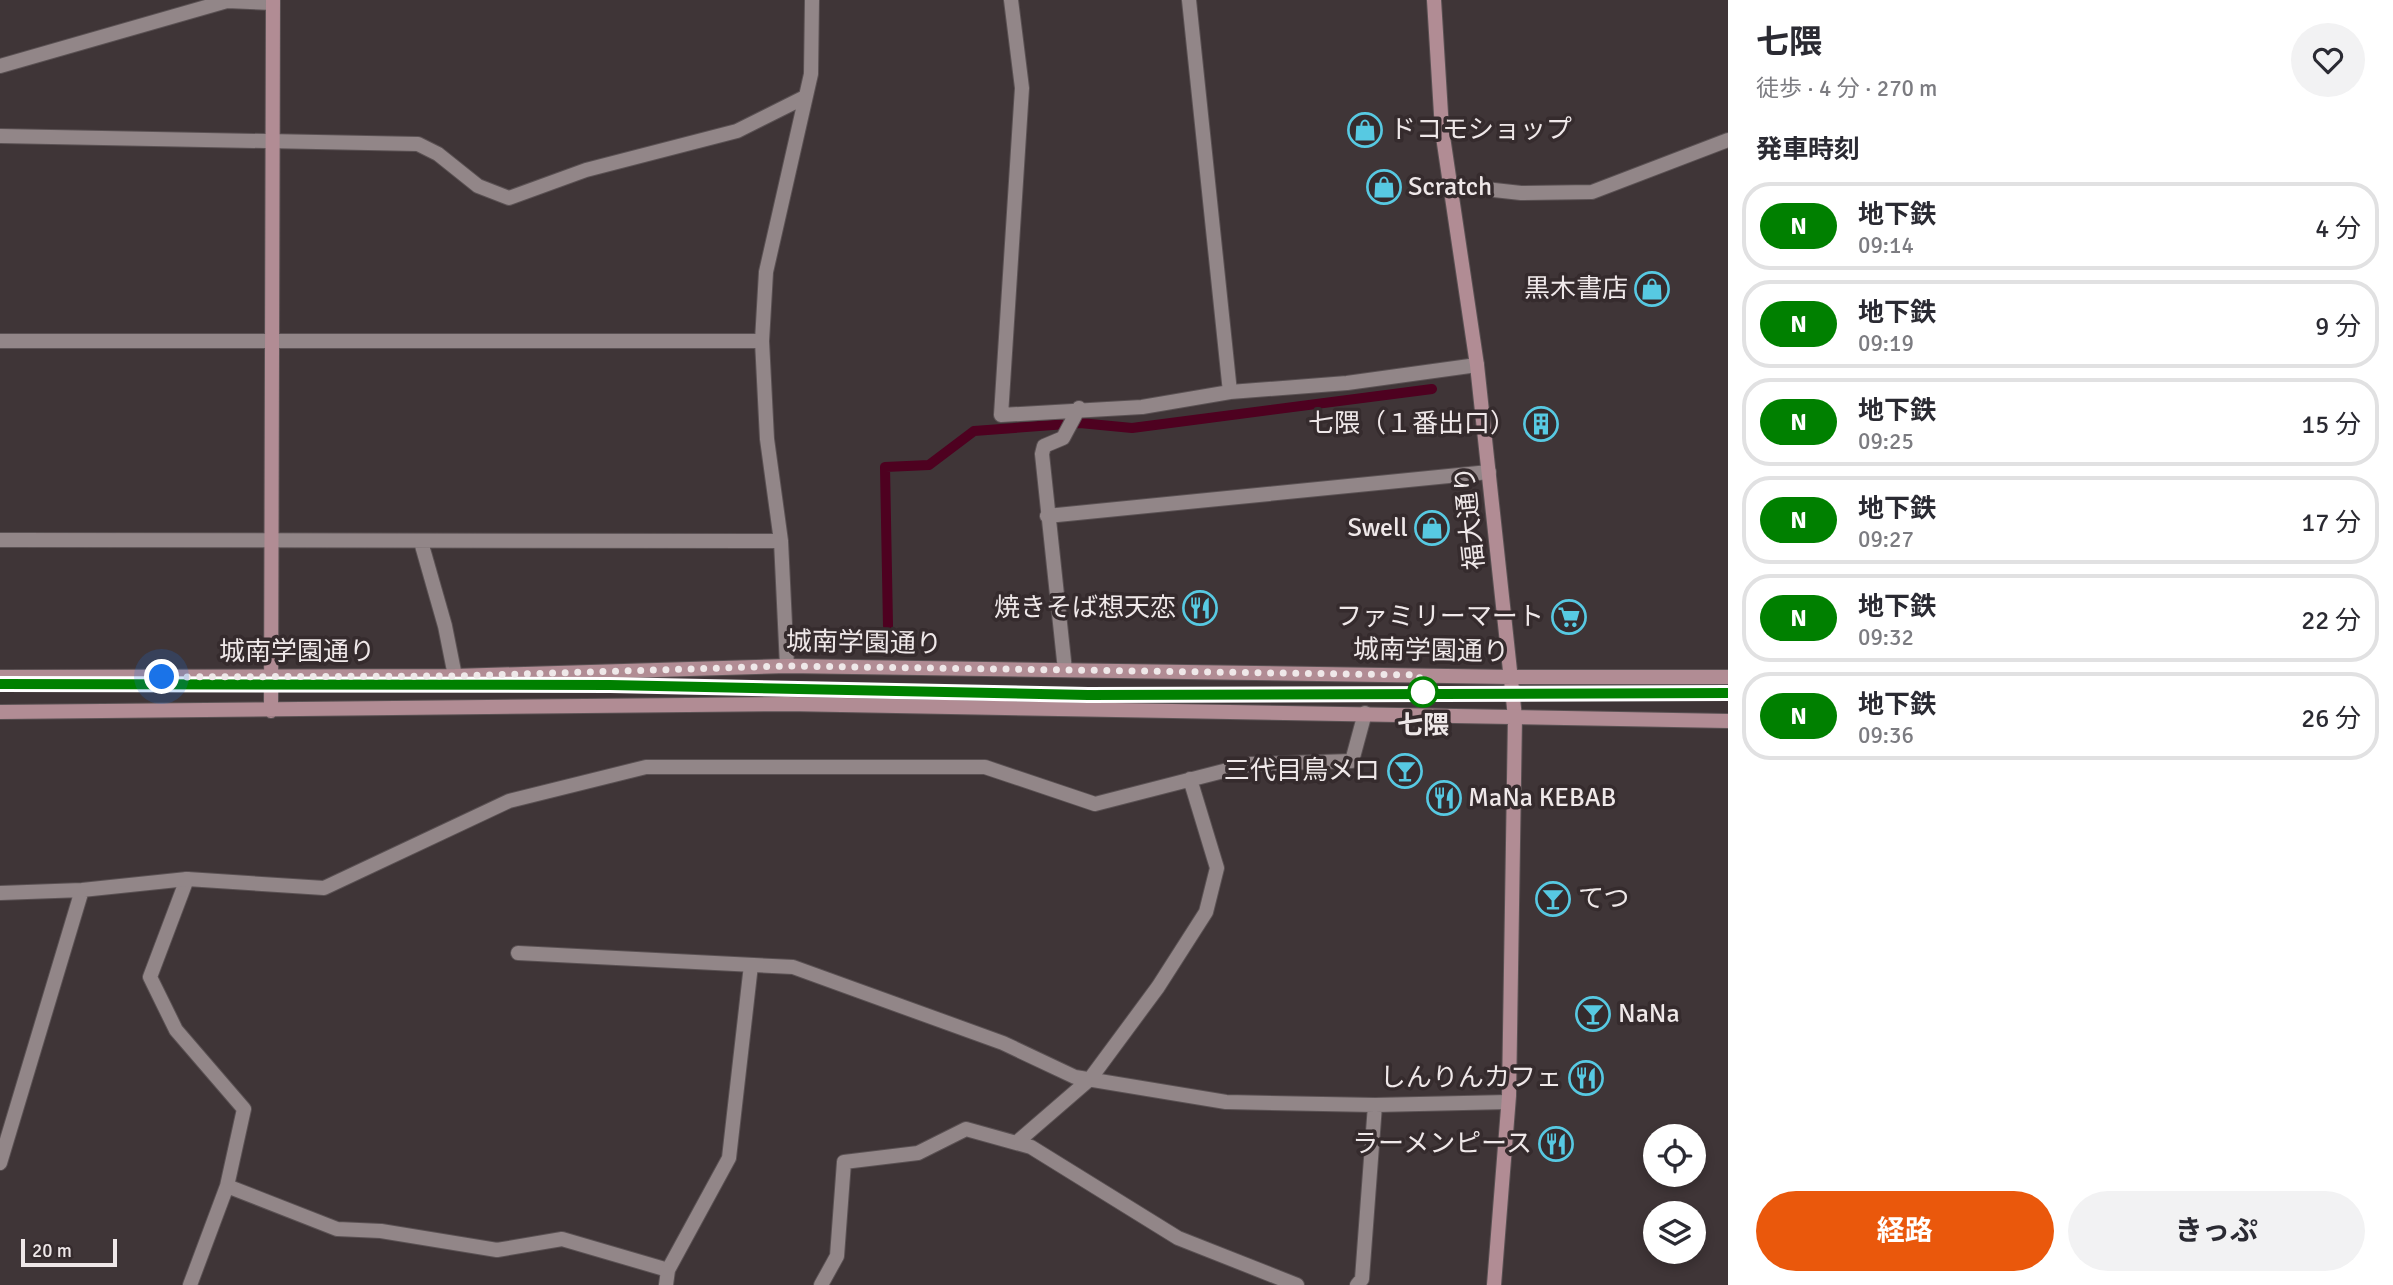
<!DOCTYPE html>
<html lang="ja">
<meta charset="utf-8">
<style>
:root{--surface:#fff;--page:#f2f2f3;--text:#2b2b33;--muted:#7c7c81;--line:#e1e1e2;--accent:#ea580c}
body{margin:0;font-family:Signika,"Noto Sans JP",sans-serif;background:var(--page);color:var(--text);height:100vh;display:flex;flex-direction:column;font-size:26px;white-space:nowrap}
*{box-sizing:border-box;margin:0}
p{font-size:23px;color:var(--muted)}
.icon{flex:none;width:38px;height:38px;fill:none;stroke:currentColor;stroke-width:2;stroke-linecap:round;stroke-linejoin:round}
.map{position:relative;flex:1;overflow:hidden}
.side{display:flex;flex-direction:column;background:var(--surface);width:665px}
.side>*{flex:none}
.badge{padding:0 14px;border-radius:23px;font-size:24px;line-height:46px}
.fabs{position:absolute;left:1643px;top:1124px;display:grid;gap:14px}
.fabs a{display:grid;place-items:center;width:63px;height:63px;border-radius:50%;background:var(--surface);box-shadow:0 4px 10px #0003;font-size:35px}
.scale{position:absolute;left:21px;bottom:18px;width:96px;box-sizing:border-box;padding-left:7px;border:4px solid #efe8e9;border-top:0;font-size:19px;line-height:24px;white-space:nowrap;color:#efe8e9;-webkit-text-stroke:5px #352b2d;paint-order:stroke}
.you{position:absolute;width:35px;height:35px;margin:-18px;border:5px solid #fff;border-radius:50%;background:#1a73e8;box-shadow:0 0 0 10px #1a73e833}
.map>.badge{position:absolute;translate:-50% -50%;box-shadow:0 0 0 4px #fff}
h2{padding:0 28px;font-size:26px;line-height:63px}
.round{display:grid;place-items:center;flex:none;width:74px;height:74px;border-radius:37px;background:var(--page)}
.overview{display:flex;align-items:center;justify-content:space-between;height:119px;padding:0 28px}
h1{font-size:33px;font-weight:700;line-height:52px}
.primary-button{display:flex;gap:14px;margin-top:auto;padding:14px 28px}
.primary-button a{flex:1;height:80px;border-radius:42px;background:var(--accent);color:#fff;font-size:28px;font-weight:700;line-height:80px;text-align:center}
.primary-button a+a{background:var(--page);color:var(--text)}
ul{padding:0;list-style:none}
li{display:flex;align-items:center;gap:21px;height:88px;margin:0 14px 10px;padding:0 14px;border:4px solid var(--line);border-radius:28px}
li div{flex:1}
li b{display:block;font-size:26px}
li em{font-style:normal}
li .badge{min-width:77px;font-weight:700;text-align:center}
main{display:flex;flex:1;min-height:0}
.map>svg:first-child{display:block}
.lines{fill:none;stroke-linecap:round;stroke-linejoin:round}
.stream{stroke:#4e0120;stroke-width:10}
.lane-casing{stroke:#5a5153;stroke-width:16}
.street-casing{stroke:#5a5153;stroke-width:16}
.secondary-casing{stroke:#5a5153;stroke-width:16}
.lane{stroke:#928688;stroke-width:14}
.street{stroke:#928688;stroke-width:14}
.secondary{stroke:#b18c94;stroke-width:14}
.line-casing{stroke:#fff;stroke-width:16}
.line{stroke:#008000;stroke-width:10}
.walk{stroke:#efe8e9;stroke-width:7;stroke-dasharray:0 12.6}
.stop-dot{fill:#fff;stroke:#008000;stroke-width:3.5}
.labels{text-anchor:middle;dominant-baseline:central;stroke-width:7;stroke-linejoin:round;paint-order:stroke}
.poi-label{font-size:26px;fill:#efe8e9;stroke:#352b2d;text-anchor:end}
.street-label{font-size:26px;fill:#efe8e9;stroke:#352b2d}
.stop-label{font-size:26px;font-weight:bold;fill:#efe8e9;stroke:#352b2d}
</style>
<main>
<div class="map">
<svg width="1728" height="1285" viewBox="0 0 1728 1285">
<rect width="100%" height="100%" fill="#3f3537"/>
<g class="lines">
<path class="stream" d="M888,626L885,467L929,465L974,431L1080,423L1132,428L1432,389"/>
<g class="lane-casing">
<path id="lane" d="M187,879L150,977L176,1030L244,1109L227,1186L190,1285
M227,1186L337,1229L381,1231L497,1250L562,1239L668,1270"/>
</g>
<g class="street-casing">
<path id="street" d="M1011,0L1022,88L1001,415L1142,407L1230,392
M1189,0L1230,392L1347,383L1477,365
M0,66L227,1L273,3
M0,136L418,144L438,154L478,186L509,198L586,170L737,131L805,97
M1449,185L1521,193L1592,192L1728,140
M0,341H762
M1047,516L1489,472
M0,540L781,541
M421,542L445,626L455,676
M787,666L781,541L767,439L762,341L766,272L811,74L812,0
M1065,670L1042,454L1044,446L1063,438L1079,408
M0,893L82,890L187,879L324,888L509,801L646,767H985L1095,804L1251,764L1352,761L1365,713
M518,953L793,967L1003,1043L1075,1077L1226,1102L1375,1105L1362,1279L1357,1285
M1375,1105L1508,1102
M1016,1143L1090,1079L1158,987L1206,912L1217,868L1190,779
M0,1163L82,890
M666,1285L668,1270L729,1158L751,965
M821,1285L837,1256L844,1162L918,1153L966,1129L1031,1147L1178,1238L1297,1285"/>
</g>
<g class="secondary-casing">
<path id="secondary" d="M1434,0L1442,130L1477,365L1515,717L1509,1096L1494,1285
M0,677L455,676L787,666L1511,677H1728
M271,711L273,0
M0,712L787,704L1728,721"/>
</g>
<use href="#lane" class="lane"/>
<use href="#street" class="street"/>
<use href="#secondary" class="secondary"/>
</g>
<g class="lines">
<g class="line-casing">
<path id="line" d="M0,684L610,685L1088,695L1728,693"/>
</g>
<use href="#line" class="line"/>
<path class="walk" d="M162,677L455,676L787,666L1419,675L1423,692"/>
</g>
<defs>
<g id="shop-ring" transform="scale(1.75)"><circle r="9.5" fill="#352b2d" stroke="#57c9e2" stroke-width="1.5"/><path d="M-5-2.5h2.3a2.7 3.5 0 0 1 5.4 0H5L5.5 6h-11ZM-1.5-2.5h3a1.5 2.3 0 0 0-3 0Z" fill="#57c9e2"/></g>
<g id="building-ring" transform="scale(1.75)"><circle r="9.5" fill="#352b2d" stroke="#57c9e2" stroke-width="1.5"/><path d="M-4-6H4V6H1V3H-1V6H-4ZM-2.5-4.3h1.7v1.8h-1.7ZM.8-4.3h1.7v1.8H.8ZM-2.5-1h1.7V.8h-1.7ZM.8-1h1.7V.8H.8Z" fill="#57c9e2"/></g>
<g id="restaurant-ring" transform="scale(1.75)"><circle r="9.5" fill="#352b2d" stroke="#57c9e2" stroke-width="1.5"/><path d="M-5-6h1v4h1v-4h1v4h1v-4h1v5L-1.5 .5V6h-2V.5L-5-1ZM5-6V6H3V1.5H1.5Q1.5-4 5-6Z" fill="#57c9e2"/></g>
<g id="supermarket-ring" transform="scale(1.75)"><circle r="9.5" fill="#352b2d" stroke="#57c9e2" stroke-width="1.5"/><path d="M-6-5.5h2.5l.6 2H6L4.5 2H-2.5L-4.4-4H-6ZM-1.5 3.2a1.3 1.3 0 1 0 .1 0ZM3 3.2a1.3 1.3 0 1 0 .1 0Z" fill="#57c9e2"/></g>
<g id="bar-ring" transform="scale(1.75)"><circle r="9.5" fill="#352b2d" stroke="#57c9e2" stroke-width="1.5"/><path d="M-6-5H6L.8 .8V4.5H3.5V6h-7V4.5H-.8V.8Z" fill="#57c9e2"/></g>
</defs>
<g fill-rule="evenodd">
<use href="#shop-ring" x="1365" y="130"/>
<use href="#shop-ring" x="1384" y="187"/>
<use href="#shop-ring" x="1652" y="289"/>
<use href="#building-ring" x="1541" y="424"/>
<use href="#shop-ring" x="1432" y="528"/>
<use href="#restaurant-ring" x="1200" y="608"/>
<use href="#supermarket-ring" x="1569" y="617"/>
<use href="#bar-ring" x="1405" y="771"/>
<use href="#restaurant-ring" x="1444" y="798"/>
<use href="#bar-ring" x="1553" y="899"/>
<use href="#bar-ring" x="1593" y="1014"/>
<use href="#restaurant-ring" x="1586" y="1078"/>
<use href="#restaurant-ring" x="1556" y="1144"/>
</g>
<circle class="stop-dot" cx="1423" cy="692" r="14"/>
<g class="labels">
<g class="poi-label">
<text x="1390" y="130" text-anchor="start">ドコモショップ</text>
<text x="1408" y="187" text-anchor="start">Scratch</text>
<text x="1628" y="289">黒木書店</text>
<text x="1516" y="424">七隈（１番出口）</text>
<text x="1408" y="528">Swell</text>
<text x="1176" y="608">焼きそば想天恋</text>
<text x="1544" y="617">ファミリーマート</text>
<text x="1380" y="771">三代目鳥メロ</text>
<text x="1468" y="798" text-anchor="start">MaNa KEBAB</text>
<text x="1578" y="899" text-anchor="start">てつ</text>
<text x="1618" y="1014" text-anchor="start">NaNa</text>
<text x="1562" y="1078">しんりんカフェ</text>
<text x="1532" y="1144">ラーメンピース</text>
</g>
<g class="street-label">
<text transform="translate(1470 518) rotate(-96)">福大通り</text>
<text transform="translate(864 643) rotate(1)">城南学園通り</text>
<text transform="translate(1431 651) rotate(1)">城南学園通り</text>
<text x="297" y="652">城南学園通り</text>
</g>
<g class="stop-label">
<text x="1423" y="726">七隈</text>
</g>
</g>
</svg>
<div class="fabs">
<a><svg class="icon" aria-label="locate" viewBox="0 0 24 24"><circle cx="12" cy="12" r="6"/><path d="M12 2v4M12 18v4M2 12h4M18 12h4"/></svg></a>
<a><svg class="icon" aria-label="layers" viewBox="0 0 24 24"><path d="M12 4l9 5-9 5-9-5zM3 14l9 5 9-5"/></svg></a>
</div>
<div class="scale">20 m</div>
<div class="you" style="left:162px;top:677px"></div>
</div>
<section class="side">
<div class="overview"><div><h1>七隈</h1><p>徒歩 · 4 分 · 270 m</p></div><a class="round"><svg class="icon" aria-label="heart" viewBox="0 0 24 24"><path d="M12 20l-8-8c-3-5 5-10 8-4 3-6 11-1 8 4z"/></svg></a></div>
<h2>発車時刻</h2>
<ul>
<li><span class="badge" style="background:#008000;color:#fff">N</span><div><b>地下鉄</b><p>09:14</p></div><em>4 分</em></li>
<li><span class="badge" style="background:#008000;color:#fff">N</span><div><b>地下鉄</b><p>09:19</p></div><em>9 分</em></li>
<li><span class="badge" style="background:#008000;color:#fff">N</span><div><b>地下鉄</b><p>09:25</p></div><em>15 分</em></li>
<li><span class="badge" style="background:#008000;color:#fff">N</span><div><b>地下鉄</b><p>09:27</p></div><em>17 分</em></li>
<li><span class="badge" style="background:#008000;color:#fff">N</span><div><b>地下鉄</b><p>09:32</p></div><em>22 分</em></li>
<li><span class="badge" style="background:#008000;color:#fff">N</span><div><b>地下鉄</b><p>09:36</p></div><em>26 分</em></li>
</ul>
<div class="primary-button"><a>経路</a><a>きっぷ</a></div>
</section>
</main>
